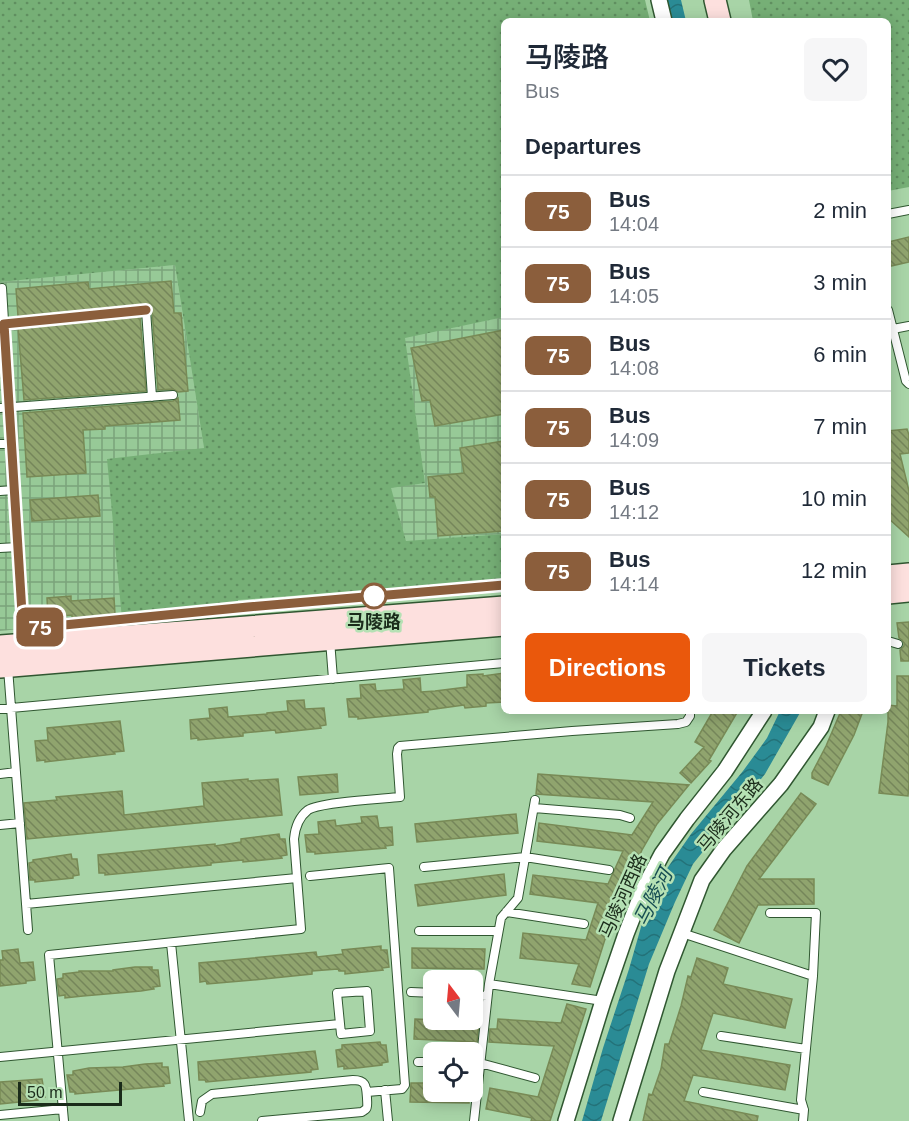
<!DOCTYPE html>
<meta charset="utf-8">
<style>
:root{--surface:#fff;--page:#f6f6f7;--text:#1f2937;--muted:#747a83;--line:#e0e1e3;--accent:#ea580c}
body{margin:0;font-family:Helvetica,"Noto Sans SC",sans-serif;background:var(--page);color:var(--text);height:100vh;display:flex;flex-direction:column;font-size:22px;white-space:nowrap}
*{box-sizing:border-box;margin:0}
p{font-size:20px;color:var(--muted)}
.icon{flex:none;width:33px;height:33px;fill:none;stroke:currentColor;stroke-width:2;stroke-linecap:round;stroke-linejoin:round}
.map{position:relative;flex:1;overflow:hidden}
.side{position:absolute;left:501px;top:18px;width:390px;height:696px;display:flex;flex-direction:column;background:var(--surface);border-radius:9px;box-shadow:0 3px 15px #0003}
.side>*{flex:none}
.badge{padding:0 12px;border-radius:9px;font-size:21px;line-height:39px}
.needle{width:39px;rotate:344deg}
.tools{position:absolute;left:423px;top:970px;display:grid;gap:12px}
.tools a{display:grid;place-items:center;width:60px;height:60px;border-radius:9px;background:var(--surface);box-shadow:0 3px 15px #0003;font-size:30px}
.scale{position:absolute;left:18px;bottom:15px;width:104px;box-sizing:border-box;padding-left:6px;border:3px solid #1a2b1a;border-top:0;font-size:16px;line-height:21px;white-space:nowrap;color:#1a2b1a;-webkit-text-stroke:4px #b5e1b4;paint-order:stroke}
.map>.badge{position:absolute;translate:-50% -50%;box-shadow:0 0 0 3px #fff}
h2{padding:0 24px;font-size:22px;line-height:54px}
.round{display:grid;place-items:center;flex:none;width:63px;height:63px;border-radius:9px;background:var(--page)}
.summary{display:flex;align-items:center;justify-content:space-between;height:102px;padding:0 24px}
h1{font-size:28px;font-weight:600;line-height:45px}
.button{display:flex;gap:12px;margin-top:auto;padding:12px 24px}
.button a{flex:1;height:69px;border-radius:9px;background:var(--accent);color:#fff;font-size:24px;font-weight:600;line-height:69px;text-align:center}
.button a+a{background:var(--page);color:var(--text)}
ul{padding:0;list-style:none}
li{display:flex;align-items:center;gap:18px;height:72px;padding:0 24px;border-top:2px solid var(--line)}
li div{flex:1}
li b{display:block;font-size:22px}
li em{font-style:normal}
li .badge{min-width:66px;font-weight:700;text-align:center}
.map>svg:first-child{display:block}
.industrial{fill:url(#industrial-grid)}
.grass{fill:url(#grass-dots)}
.water{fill:url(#water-waves)}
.building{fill:url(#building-back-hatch);stroke:#788a56;stroke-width:1.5}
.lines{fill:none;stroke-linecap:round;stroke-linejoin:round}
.lane-casing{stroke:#305731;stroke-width:10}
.street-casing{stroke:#305731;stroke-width:18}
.secondary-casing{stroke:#305731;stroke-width:24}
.lane{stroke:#fff;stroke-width:8}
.street{stroke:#fff;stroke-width:15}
.secondary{stroke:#fde0de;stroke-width:21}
.line-casing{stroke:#fff;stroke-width:14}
.line{stroke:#8b5e3c;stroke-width:9}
.stop-dot{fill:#fff;stroke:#8b5e3c;stroke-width:3}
.labels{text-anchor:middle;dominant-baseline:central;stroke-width:5;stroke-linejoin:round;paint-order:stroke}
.stop-label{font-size:18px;font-weight:bold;fill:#1a2b1a;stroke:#b5e1b4}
.street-label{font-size:18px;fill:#1a2b1a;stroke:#b5e1b4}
.water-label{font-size:20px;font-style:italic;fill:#184e53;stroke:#b5e1b4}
</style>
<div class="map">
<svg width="909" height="1121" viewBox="0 0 909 1121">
<defs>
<pattern id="industrial-grid" width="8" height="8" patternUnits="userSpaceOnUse" patternTransform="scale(1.5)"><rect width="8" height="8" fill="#97c997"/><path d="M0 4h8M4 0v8" fill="none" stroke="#7aa37a"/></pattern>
<pattern id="grass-dots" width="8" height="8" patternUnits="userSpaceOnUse" patternTransform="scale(1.5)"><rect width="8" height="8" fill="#76af76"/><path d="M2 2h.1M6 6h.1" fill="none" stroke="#608f60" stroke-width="1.8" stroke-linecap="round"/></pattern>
<pattern id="water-waves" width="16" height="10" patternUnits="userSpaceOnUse" patternTransform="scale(1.5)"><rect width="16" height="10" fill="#2a8b95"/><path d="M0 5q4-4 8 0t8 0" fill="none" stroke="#237279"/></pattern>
<pattern id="building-back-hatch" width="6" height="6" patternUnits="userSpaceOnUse" patternTransform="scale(1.5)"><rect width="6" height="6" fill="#90a46e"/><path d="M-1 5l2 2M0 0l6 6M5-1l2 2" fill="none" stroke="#75865a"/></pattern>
</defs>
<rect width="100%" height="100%" fill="#a8d4a7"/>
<path class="industrial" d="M175,265L204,448L122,619L0,631V282Z
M504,317V534L406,542L390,487L425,483L404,337Z"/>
<path class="grass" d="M0,0H645L650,21H504V317L405,338L425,483L391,488L406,541L504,534V580L238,600V609L122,619L107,459L204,448L175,265L0,282Z
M749,0H909V187L888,191V21H753Z"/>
<path class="water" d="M666,0H681L686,21H670Z
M780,711H801L765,774L693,864L675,902L649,964L601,1121H582L603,1048L629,969L645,913L666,870L691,834L743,771L767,738Z"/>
<path class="building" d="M909,237V262L891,266L888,252V242Z
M171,281L174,313H181L188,391L178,392L173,389L158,390L152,310L148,304L18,316L16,289L88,282L89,289Z
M140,317L146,391L24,400L18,328Z
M504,330V414L435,426L430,400L422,401L411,348Z
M178,398L180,420L105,426V429L83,430L86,473L27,477L23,413L173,401Z
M907,429L909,435V453L900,454L909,491V537L888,518V431Z
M504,441V531L438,536L435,497H430L428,477L464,473L460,448Z
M98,495L100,516L32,521L30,500Z
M71,596V601L114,598L115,614L72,618V615L48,617L47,598Z
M909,622V661H901L900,650L904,646V643L902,640L899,638L897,623Z
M504,673V702L486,703V706L465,708L464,705L428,710V712L358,719V717H349L347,699L361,698L360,685L375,684L376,691L404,689L403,680L420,678L421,692L435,691L467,687V675L483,674V676Z
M897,676H909V783L908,796L879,793L888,722V705L897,706Z
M304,700L305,709L324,708L326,725L320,726L321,728L276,733L275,730L243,733V736L198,740V738L191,739L190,720L210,718L209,709L227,707L228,717L267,714V713L288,711L287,701Z
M713,711H738L709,760L711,761L691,783L680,773L704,747L695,742Z
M841,711H863L854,735L828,785L812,778V773L826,746Z
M120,721L124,751L114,752L115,754L45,762V760L37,761L35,741L48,740L47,728Z
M337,774L338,792L300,795L298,777Z
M538,774L689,785L657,824L642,850L612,917L590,987L572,984L579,964L520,958L523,933L586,940L598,903L530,894L533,875L608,884L623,851L537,841L539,823L632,835L653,802L536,794Z
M248,779V781L278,779L282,815L27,839L24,803L57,800L56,797L122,791L124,815L204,806L202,783Z
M801,793L816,804L759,879H814V904L758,905L739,943L714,930L747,866Z
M516,814L518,833L417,842L415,824Z
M377,816L379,828L392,827L393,845L385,846L386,848L315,854V852H307L305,835L319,834L318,822L335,820L336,826L362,823L361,817Z
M279,834L280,839H285L287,855L281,856L282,858L243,862V860L211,863V865L105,875V873H99L98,855L215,844V846L241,842V839Z
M71,854L72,859H77L79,875L73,876V878L35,882V880H30L29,863L33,862V860Z
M504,874L506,895L418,906L415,885Z
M381,946V950H387L389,967L382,968L383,970L345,974V971H339L338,969L312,971V974L253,980L207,984L206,981L200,982L199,963L316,952L317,957L343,954L342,950Z
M412,948L485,949L484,969L412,968Z
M18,949L20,963L33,962L35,980L26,981V983L0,986V960H3L2,951Z
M697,958L728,968L723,984L792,999L785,1028L713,1013L701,1050L790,1065L785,1090L693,1075L684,1101L758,1116L757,1121H643L649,1094L652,1095L661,1069L665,1044H669L681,1006L688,976L691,977Z
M135,967H152V970H158L160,986L153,987L154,989L141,991L83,996L65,998V995L59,996L57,979L63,978V974L79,972V971H113V970Z
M567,1004L586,1009L550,1121H531L532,1118L486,1109L490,1088L538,1097L554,1046L489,1042L490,1029H497L498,1019L561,1023Z
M415,1019L479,1022L477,1042L414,1039Z
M380,1042L381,1045H386L388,1062L382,1063V1065L357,1068L344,1069V1066L338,1067L336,1050L342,1049V1045Z
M315,1051L318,1069L311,1070V1072L206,1082L205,1080H199L198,1062Z
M162,1063V1067H168L170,1083L163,1084L164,1086L75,1094V1092H70L67,1075H73V1071L89,1068L123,1067L145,1064Z
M42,1079L45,1097L38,1098V1100L0,1104V1082Z
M411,1083H434V1092H469V1103L410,1102Z"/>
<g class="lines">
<g class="lane-casing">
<path id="lane" d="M888,214L909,210
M2,288L23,634
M888,310L906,381L909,384
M0,324L146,310L152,397
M893,329L909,326
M0,408L173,395
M0,444H11
M0,491L14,490
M0,548L18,547
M23,629L248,607L504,585
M330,640L333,679
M888,641L898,644
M8,668L28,930
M0,709L504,663
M0,774L16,772
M534,808L620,815L630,818
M0,825L20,823
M424,867L525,857L609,870
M310,876L389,868L405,1085L402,1089L367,1092
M26,904L297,878
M506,912L584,924
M770,913H816L813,976
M419,931H498
M682,933L813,976L801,1100L804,1110L803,1121
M171,943L189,1121
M489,984L603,1001
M367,991L370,1031L341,1034L337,993Z
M411,992L434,993
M472,995L487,996
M721,1036L806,1049
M0,1057L340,1024
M418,1062H434
M472,1063H480L535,1078
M385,1090L388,1121
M703,1092L804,1110
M200,1112L202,1101L212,1094L353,1080C367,1080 366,1087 367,1098C367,1101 368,1107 366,1109C365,1110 363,1111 362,1112L262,1121
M0,1115L63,1109
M64,1121L49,955L301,929L294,839C295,828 299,817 308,810C320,802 382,799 400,797L397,754L398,748L400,746L572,731L678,724L686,722L690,716V711
M474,1121L489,984L501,918L518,898L535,800"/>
</g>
<g class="street-casing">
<path id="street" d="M659,0L664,21
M566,1121L603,1001L626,934L644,888L662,854L687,819L725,771L764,711
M621,1121L667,971L702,880L724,849L781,784L821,727L827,711"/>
</g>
<g class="secondary-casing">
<path id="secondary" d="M715,0L720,21
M888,576L909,574
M888,593L909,591
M0,646L504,607
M0,667L504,625"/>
</g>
<use href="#lane" class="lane"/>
<use href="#street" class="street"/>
<use href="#secondary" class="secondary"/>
</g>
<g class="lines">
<g class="line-casing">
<path id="line" d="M146,310L4,324L23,629L248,607L504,585"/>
</g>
<use href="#line" class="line"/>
</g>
<circle class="stop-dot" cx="374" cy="596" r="12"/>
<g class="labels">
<g class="stop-label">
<text x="374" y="622">马陵路</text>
</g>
<g class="street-label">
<text transform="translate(730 815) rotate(-50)">马陵河东路</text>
<text transform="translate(623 896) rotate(-66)">马陵河西路</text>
</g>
<g class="water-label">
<text transform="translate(653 897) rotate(-63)">马陵河</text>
</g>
</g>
</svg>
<div class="tools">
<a><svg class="needle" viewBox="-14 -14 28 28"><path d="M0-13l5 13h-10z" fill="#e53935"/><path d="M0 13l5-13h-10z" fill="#747a83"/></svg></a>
<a><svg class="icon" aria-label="locate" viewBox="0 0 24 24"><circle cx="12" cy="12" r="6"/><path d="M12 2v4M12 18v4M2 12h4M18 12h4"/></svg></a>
</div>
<div class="scale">50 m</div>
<b class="badge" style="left:40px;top:627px;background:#8b5e3c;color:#fff">75</b>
<section class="side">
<div class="summary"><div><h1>马陵路</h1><p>Bus</p></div><a class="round"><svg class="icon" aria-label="heart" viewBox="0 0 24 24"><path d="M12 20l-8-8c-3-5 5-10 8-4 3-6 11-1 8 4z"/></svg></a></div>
<h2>Departures</h2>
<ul>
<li><span class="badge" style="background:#8b5e3c;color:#fff">75</span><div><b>Bus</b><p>14:04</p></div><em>2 min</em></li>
<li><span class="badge" style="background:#8b5e3c;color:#fff">75</span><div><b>Bus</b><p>14:05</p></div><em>3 min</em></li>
<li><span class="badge" style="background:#8b5e3c;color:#fff">75</span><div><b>Bus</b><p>14:08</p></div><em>6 min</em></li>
<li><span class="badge" style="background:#8b5e3c;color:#fff">75</span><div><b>Bus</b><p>14:09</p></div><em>7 min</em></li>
<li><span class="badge" style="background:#8b5e3c;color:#fff">75</span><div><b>Bus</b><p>14:12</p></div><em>10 min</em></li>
<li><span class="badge" style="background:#8b5e3c;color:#fff">75</span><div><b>Bus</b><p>14:14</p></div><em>12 min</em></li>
</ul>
<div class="button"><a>Directions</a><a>Tickets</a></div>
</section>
</div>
